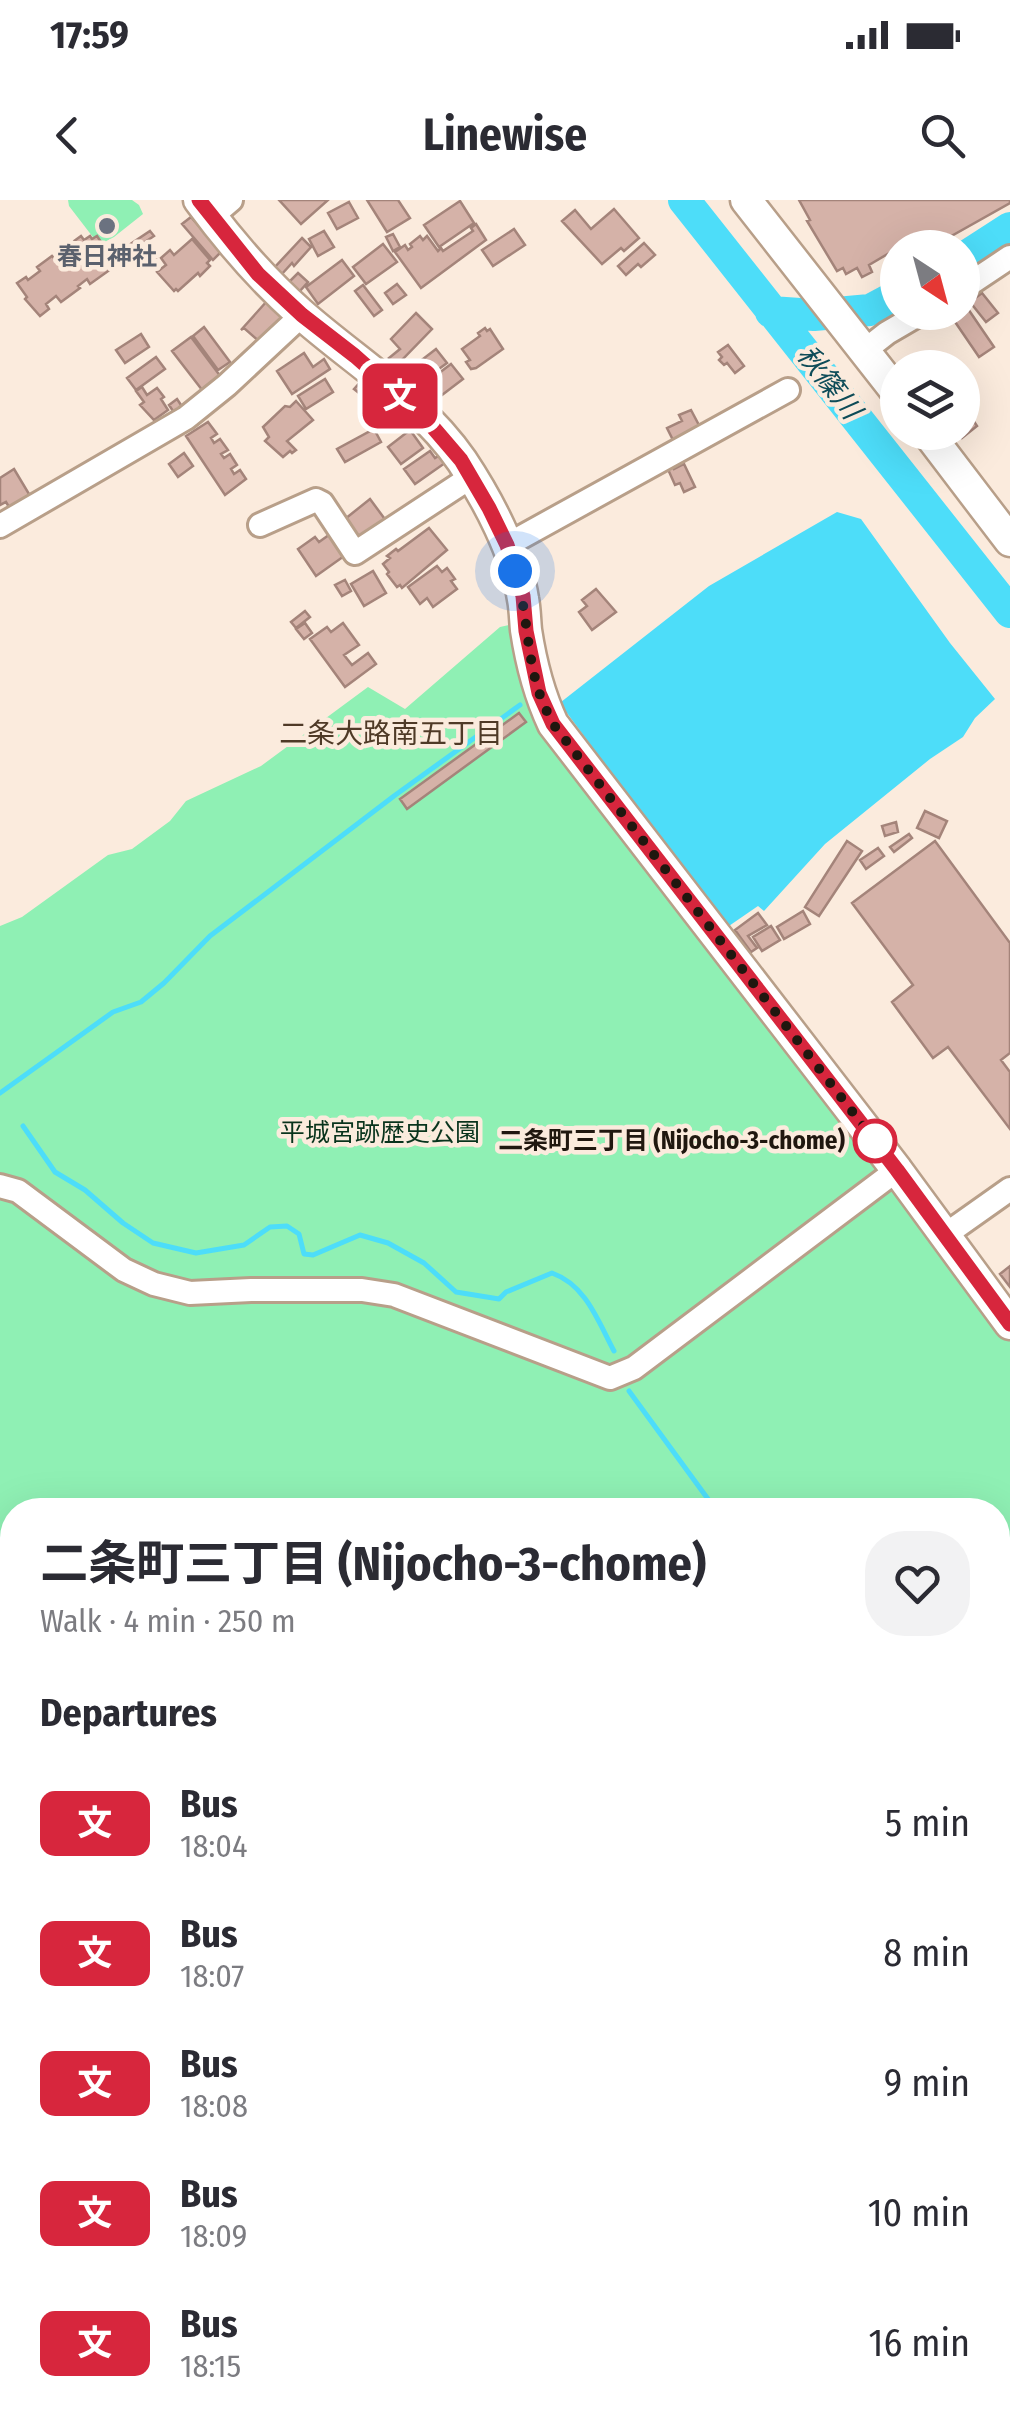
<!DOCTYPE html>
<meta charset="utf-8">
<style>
:root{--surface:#fff;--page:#f2f2f3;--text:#2b2b33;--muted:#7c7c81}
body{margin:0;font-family:"Fira Sans Condensed","Noto Sans JP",sans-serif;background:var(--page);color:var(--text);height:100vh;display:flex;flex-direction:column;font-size:38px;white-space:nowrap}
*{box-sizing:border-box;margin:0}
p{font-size:32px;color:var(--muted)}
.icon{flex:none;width:55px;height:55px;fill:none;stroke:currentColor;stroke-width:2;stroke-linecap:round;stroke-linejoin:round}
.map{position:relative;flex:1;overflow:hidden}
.panel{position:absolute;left:0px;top:1298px;width:1010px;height:932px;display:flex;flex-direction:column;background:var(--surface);border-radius:40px 40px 0 0;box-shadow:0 10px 40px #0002}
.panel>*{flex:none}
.badge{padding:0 20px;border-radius:15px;font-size:35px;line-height:65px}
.needle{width:65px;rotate:144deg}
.tools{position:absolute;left:880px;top:30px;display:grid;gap:20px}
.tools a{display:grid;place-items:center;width:100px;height:100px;border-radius:50%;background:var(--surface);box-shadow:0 10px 40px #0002;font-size:50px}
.you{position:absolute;width:50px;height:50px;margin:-25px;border:8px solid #fff;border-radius:50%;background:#1a73e8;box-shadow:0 0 0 15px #1a73e833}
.map>.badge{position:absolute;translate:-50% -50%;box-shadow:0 0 0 5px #fff}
h2{padding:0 40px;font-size:38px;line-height:90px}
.round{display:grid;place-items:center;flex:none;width:105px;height:105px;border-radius:40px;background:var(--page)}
.headline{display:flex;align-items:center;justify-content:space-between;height:170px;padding:0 40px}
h1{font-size:48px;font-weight:700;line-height:75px}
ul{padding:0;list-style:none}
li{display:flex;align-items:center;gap:30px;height:130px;padding:0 40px}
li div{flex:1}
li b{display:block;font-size:38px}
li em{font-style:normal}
li .badge{min-width:110px;font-weight:700;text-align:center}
.status{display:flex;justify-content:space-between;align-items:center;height:70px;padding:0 50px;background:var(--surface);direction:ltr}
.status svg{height:28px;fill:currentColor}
header{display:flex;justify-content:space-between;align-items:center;height:130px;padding:0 40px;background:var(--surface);font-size:45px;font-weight:700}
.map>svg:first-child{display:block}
.green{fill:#8ff0b4;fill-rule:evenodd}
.water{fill:#4dddf9}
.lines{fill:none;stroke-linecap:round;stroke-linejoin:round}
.stream{stroke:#4dddf9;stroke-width:5}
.river{stroke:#4dddf9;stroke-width:32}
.building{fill:#d5b2a8;stroke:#a4847a;stroke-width:2.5}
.minor-casing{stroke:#b89f89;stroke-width:28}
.major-casing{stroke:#b89f89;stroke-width:35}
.minor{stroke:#fff;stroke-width:22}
.major{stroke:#fff;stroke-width:30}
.rail{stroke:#5e5349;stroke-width:5;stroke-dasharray:12 12;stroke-linecap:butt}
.line-casing{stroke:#fff;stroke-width:22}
.line{stroke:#d7263d;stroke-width:15}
.walk{stroke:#20170f;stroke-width:10;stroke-dasharray:0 18}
.worship-dot{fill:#6b7280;stroke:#fbebdd;stroke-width:4}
.stop-dot{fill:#fff;stroke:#d7263d;stroke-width:5}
.labels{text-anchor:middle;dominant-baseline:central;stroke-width:9;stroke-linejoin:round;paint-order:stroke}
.worship-label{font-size:25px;font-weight:bold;fill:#5b616d;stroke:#fbebdd}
.park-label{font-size:25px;fill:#08331c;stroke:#fbebdd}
.stop-label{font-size:25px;font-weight:bold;fill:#20170f;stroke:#fbebdd;text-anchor:end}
.water-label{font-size:28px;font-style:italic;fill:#0e4c58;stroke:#fbebdd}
.neighbourhood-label{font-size:28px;fill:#4f3a27;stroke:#fbebdd}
</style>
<div class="status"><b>17:59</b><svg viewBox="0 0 49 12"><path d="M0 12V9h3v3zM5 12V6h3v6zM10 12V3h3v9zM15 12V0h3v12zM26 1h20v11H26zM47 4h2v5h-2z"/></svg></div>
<header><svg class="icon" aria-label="back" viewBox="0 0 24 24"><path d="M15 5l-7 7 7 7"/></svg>Linewise<svg class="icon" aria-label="search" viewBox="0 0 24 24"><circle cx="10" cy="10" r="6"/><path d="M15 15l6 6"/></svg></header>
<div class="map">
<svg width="1010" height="2228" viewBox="0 0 1010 2228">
<rect width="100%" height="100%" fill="#fbebdd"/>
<path class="green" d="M68,0H132L139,5L143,14L114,37L99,45L69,6Z
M514,424L538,507L906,1007L911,1004L1010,1140V2228H0V726L22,717L108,655L132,649L170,621L186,601L261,566L368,487L405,509L500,427ZM12,1310H998V2218H12Z"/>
<path class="water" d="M837,312L861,319L950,443L995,499L975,518L963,537L930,559L825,644L764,711L758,706L726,728L564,509L561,502L709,386Z"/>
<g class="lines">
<path class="stream" d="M0,893L113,812L141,802L164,783L210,736L394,596L520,505
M23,926L55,972L85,990L123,1023L153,1043L196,1053L244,1045L270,1027L287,1026L299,1034L304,1054L313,1055L360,1035L388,1043L424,1063L456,1092L499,1099L506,1092L552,1073C586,1085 598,1121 614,1151
M629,1191L716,1310
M0,1635L12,1652
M998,1662L1010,1678
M445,2223L448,2228
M537,2228L548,2218"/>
<path class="river" d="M684,0L1010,412
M962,59L1010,28
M771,112L814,115L870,110L898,95"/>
</g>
<path class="building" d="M279,0H328L301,24Z
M367,0H398L410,18L387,32Z
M799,0H1010V3L930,48H898V60L891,52L869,65L872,72L862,77L857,68L846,74L843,68L837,71L807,21L810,20Z
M460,1L474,23L439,47L424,25Z
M349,2L358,18L337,29L328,13Z
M614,9L639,38L624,51L621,48L602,64L562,21L575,10L591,29Z
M191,17L221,52L213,60L182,24Z
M476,24L486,40L421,88L395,52L405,45L408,50L412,47L410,44L420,36L423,40L427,36L438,51L441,48L443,51L473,31L471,28Z
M514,29L525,45L493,66L482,50Z
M150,31L154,36L109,66L111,69L90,84L87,79L78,86L80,88L61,102L56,96L46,104L49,109L40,116L25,99L27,97L17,83L26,77L28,80L40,71L37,67L52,56L56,60L68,51L66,47L81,36L84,40L90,36L92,39L97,36L101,42L97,45L108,59Z
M324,31L334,47L318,56L309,39Z
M393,34L400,47L393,51L386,37Z
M302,38L311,47L294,66L292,63L281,75L274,68Z
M192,39L210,60L207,63L210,66L200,76L198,73L178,91L176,89L174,91L157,72L166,65L161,58L170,50L174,55Z
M644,43L655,55L641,67L638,64L626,75L618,66Z
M383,44L397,62L366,84L353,67Z
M151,48L157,57L147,65L140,56Z
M342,60L354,76L318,104L306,87Z
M298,73L308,82L299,92L289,82Z
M397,84L406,95L393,104L385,93Z
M363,85L382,110L374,116L355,91Z
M982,93L998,113L986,122L970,102Z
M267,101L285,118L261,143L244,128L241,130Z
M964,103L994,147L979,157L949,113L962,112Z
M416,113L432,129L397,165L389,158L400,149L391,139Z
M204,127L230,162L218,170L193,136Z
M485,128L487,131L490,129L503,149L476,168L471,169L466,162L470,160L462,149L480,136L478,133Z
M141,134L149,147L125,163L116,150Z
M191,137L224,181L206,195L172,151Z
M728,145L744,166L735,173L727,163L724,165L719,160L722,157L718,152Z
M436,149L447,163L425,179L414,166Z
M304,153L313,167L324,159L330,169L292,194L277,171Z
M156,157L165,169L136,190L127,178Z
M451,164L463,179L442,195L430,180Z
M364,178L382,193L373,204L354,189Z
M325,179L333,192L306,209L298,196Z
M142,187L147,195L157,188L164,197L161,199L168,210L154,220L140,205L144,202L136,191Z
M384,194L409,215L399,227L374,206Z
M177,199L185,211L177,217L169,205Z
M296,201L313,220L287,241L296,250L292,253L290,251L283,257L265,241L269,237L263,227L285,206L290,207Z
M691,210L701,229L674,242L667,228L682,221L679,215Z
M969,214L977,226L962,238L958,232H962V219Z
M208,222L217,234L211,238L214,243L220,239L228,250L221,254L224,258L230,254L237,265L231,269L234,274L240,270L246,279L225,295L186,236Z
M374,229L381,242L345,262L337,249Z
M410,230L423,248L401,264L388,247Z
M430,251L435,258L440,255L445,263L415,284L404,269Z
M184,253L193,266L178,277L169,264Z
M672,264L674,269L684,264L695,287L684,292L680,283L675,285L667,267Z
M14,269L35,304L30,307L25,298L9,307L6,302L0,305V278Z
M370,299L387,322L362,342L345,319Z
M429,328L447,350L402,388L400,385L397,387L387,374L389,372L383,364L390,358L387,356L396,349L398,351Z
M333,332L347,354L316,376L298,349L315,337L319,342Z
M437,366L442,372L447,368L455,379L451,381L457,389L433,407L427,398L420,404L408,387Z
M373,371L386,393L364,406L351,384Z
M345,380L351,391L342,396L335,385Z
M596,389L616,412L592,430L579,412L587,406L582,400Z
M305,411L310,417L296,428L291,422Z
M305,423L312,433L304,439L296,429Z
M343,423L359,445L344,455L352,465L368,453L376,464L345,487L310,439L327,427L331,432Z
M519,513L526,522L407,609L400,599Z
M925,611L947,621L939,638L917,628Z
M896,622L898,632L885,636L882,626Z
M909,634L912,638L894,652L890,647Z
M847,641L862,651L819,716L805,707Z
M935,641L1010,743V853L1001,860L1010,872V929L948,847L933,858L892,802L913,785L852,703Z
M878,648L884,656L866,669L860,660Z
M803,711L810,724L784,739L777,727Z
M758,713L767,725L748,736L757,748L751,752L735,730Z
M771,726L780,740L762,751L753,737Z
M1010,1066V1087L1000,1074Z
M1010,1521V1562L998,1571V1530Z"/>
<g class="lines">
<g class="minor-casing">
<path id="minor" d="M211,17L231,0
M962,89L1010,57
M864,151L887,133L923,112
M260,325L316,300L322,303L355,353L471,277
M0,326L186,218L227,185L302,115
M507,345L788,190
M0,986L18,991L124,1070L154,1084L190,1093L251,1090H362L394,1095L610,1178L634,1168L897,970
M945,1035L1010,989
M998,1685L1010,1702
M0,1690L12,1680
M998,1934L1010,1925
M596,2228L611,2218"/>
</g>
<g class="major-casing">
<path id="major" d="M199,0C229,41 262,79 300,113C354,161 420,200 462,261C488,300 516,353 523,399C525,409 525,420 526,430C531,463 539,494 553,524L897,970L1010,1124
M746,0L898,194
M927,232L1010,341"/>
</g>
<use href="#minor" class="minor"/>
<use href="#major" class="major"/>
<path class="rail" d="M998,1462H1010
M0,1548L12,1546"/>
</g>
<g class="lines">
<g class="line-casing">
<path id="line" d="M199,0L258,74L302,115L355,156L425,218L461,260L489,308L507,345L523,396L526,431L539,493L553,524L897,970L1010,1124"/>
</g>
<use href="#line" class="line"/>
<path class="walk" d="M515,371C528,411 526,455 540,495C543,505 549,515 553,524L875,941"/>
</g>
<circle class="worship-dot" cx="107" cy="26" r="10"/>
<circle class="stop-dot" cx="875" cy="941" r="20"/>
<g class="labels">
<g class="worship-label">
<text x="107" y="57">春日神社</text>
</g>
<g class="park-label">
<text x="380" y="933">平城宮跡歴史公園</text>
</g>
<g class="stop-label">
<text x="845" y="941">二条町三丁目 (Nijocho-3-chome)</text>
</g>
<g class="water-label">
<text transform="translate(829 182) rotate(52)">秋篠川</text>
</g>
<g class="neighbourhood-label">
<text x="391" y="533">二条大路南五丁目</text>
</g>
</g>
</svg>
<div class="tools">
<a><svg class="needle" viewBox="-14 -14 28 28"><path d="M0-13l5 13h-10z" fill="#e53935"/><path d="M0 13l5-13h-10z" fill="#7c7c81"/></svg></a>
<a><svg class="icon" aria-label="layers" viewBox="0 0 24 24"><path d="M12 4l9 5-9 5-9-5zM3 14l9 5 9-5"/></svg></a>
</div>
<div class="you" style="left:515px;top:371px"></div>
<b class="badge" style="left:400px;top:196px;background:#d7263d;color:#fff">文</b>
<section class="panel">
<div class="headline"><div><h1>二条町三丁目 (Nijocho-3-chome)</h1><p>Walk · 4 min · 250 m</p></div><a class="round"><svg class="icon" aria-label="heart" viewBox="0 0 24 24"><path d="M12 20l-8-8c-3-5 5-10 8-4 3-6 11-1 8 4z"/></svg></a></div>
<h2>Departures</h2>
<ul>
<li><span class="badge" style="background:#d7263d;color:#fff">文</span><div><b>Bus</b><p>18:04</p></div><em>5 min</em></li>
<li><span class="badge" style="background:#d7263d;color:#fff">文</span><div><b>Bus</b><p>18:07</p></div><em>8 min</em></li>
<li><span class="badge" style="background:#d7263d;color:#fff">文</span><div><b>Bus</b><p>18:08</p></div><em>9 min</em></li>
<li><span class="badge" style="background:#d7263d;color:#fff">文</span><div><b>Bus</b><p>18:09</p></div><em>10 min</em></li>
<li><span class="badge" style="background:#d7263d;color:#fff">文</span><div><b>Bus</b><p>18:15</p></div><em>16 min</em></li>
</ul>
</section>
</div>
